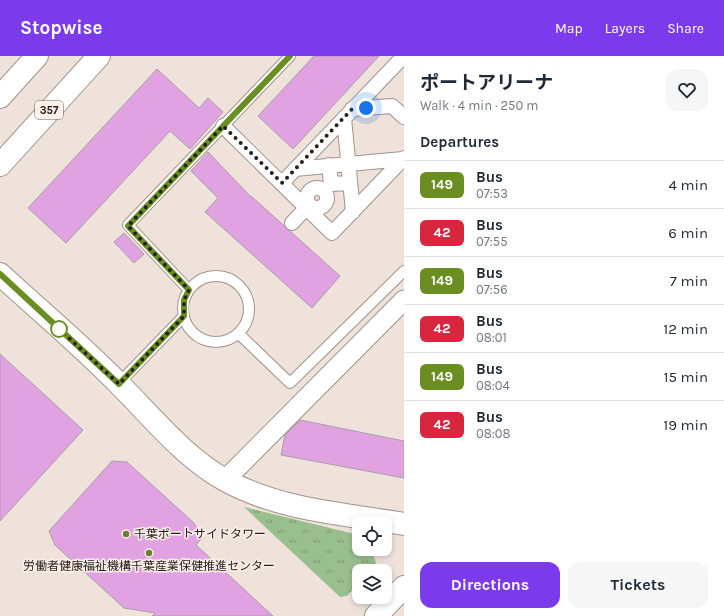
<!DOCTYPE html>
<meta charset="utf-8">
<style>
:root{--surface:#fff;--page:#f6f6f7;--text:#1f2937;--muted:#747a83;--line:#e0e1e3;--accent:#7c3aed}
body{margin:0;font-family:Karla,"Noto Sans JP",sans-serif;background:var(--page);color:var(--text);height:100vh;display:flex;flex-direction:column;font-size:15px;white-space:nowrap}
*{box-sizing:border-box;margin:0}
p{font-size:13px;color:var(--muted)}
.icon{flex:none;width:22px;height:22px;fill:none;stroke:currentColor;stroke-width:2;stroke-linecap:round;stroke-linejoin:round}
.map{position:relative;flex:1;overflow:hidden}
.panel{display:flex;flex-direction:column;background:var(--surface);width:320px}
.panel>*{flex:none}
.badge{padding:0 8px;border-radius:6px;font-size:14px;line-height:26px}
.tools{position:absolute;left:352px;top:460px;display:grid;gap:8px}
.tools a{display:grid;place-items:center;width:40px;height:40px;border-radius:8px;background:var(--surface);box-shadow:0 2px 6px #0003;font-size:20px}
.you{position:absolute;width:20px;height:20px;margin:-10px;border:3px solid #fff;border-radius:50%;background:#1a73e8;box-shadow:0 0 0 6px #1a73e833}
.map>.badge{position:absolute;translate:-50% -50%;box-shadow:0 0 0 2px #fff}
h2{padding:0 16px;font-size:15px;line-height:36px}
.round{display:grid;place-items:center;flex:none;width:42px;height:42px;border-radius:12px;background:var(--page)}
.headline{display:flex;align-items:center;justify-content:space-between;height:68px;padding:0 16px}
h1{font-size:19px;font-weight:700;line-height:30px}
.cta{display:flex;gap:8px;margin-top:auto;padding:8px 16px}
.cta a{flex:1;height:46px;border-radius:12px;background:var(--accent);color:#fff;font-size:16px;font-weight:700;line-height:46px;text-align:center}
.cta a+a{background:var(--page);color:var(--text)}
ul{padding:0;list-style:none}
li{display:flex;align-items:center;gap:12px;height:48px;padding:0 16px;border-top:1px solid var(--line)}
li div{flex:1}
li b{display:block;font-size:15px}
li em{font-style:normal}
li .badge{min-width:44px;font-weight:700;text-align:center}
header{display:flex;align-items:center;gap:24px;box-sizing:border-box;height:56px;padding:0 20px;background:var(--accent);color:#fff}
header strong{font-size:19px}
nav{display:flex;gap:22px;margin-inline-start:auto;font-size:14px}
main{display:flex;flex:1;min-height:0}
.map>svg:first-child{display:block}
.grass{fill:url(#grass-tufts)}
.building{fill:#e1a2e1;stroke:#a89ea8}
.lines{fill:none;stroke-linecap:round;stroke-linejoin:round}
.service-casing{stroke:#9f938b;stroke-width:12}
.pedestrian-casing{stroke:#9f938b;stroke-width:16}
.minor-casing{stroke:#9f938b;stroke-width:21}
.tertiary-casing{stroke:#9f938b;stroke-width:24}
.trunk-casing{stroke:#9f938b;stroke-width:24}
.service{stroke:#fff;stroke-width:10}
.pedestrian{stroke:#fff;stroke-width:14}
.minor{stroke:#fff;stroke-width:19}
.tertiary{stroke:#fff;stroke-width:22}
.trunk{stroke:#fff;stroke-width:22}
.line-casing{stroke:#fff;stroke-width:9}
.line{stroke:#6b8e23;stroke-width:6}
.walk{stroke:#25201d;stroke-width:4;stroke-dasharray:0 7.2}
.stop-dot{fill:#fff;stroke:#6b8e23;stroke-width:2}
.poi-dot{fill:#698031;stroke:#fdf0e8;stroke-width:1.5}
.labels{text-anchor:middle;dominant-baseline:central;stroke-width:3;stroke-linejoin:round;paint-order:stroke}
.shield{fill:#fdf0e8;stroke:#665e5a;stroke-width:1}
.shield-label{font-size:11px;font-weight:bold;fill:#25201d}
.poi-label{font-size:12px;fill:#25201d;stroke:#fdf0e8;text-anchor:start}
</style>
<header>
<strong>Stopwise</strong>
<nav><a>Map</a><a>Layers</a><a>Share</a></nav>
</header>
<main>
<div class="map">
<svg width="404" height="560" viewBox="0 0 404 560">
<defs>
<pattern id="grass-tufts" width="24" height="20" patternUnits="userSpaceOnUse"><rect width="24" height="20" fill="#9abf8e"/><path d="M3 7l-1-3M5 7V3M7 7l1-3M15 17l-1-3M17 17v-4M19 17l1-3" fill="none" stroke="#7d9b73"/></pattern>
</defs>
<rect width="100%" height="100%" fill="#efe2db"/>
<path class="grass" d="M244,451L359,479V493H371L376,507L369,515H359V526L347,540L340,541Z"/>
<path class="building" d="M314,0H379L293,93L258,60Z
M157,13L199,52L208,42L223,56L190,93L170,75L66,187L28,152Z
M208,96L251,141V140L340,220L312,252L205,156L218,142L191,115Z
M124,177L144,198L134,207L114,186Z
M0,298L83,374L0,465Z
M300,364L404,385V422L281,399L285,379Z
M112,405L127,406L194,467L202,482L196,489L273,560H152L155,557L124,552L55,489L49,475Z"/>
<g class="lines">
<g class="service-casing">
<path id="service" d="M183 253a33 33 0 1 1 66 0a33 33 0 1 1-66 0Z
M189,234L128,169L290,0
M238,277L290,327L404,215
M119,327L184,260"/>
</g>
<g class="pedestrian-casing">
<path id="pedestrian" d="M352,53L392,50L404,61
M344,62L353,156
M223,70L332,177L404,102
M329,109L331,128L349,127
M295,113L403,103
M282,127L400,4
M307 142a10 10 0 1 1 20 0a10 10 0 1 1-20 0Z
M292,167L309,149"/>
</g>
<g class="minor-casing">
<path id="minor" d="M225,424L404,244"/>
</g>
<g class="tertiary-casing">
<path id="tertiary" d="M0,218C40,255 82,290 120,329C153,362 184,401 225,424C279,454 345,458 404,468
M376,560L404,531"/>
</g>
<g class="trunk-casing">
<path id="trunk" d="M0,41L37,0
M0,109L99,0"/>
</g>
<use href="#service" class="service"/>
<use href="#pedestrian" class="pedestrian"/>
<use href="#minor" class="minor"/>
<use href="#tertiary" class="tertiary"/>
<use href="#trunk" class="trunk"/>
</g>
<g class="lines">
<g class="line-casing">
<path id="line" d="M0,218L119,328L184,260V244L189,234L128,170L290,0"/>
</g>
<use href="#line" class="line"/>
<path class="walk" d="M59,273L119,328L184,260V244L189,234L128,170L223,70L282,127L352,53L366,52"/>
</g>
<circle class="stop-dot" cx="59" cy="273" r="8"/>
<g class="poi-dot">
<circle cx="126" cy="478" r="4"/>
<circle cx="149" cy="497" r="4"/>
</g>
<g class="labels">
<rect class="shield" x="35" y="45" width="28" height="18" rx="3"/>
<g class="shield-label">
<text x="49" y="54">357</text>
</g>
<g class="poi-label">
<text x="134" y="478">千葉ポートサイドタワー</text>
<text x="149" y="510" text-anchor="middle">労働者健康福祉機構千葉産業保健推進センター</text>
</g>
</g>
</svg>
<div class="tools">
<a><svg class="icon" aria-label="locate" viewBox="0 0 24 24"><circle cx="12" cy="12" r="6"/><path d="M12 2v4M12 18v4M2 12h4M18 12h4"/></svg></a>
<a><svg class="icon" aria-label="layers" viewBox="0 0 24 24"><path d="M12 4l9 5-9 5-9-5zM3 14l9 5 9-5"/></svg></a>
</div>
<div class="you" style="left:366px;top:52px"></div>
</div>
<section class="panel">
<div class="headline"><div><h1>ポートアリーナ</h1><p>Walk · 4 min · 250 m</p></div><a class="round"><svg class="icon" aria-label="heart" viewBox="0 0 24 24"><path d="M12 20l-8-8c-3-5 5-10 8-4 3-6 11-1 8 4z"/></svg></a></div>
<h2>Departures</h2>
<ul>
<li><span class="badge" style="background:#6b8e23;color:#fff">149</span><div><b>Bus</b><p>07:53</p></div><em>4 min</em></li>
<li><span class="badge" style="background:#d7263d;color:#fff">42</span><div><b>Bus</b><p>07:55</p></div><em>6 min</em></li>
<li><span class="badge" style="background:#6b8e23;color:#fff">149</span><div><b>Bus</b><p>07:56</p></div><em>7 min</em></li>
<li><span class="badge" style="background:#d7263d;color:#fff">42</span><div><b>Bus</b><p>08:01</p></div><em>12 min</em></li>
<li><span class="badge" style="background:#6b8e23;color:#fff">149</span><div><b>Bus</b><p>08:04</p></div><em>15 min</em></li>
<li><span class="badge" style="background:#d7263d;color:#fff">42</span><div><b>Bus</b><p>08:08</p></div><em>19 min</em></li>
</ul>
<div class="cta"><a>Directions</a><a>Tickets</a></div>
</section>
</main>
